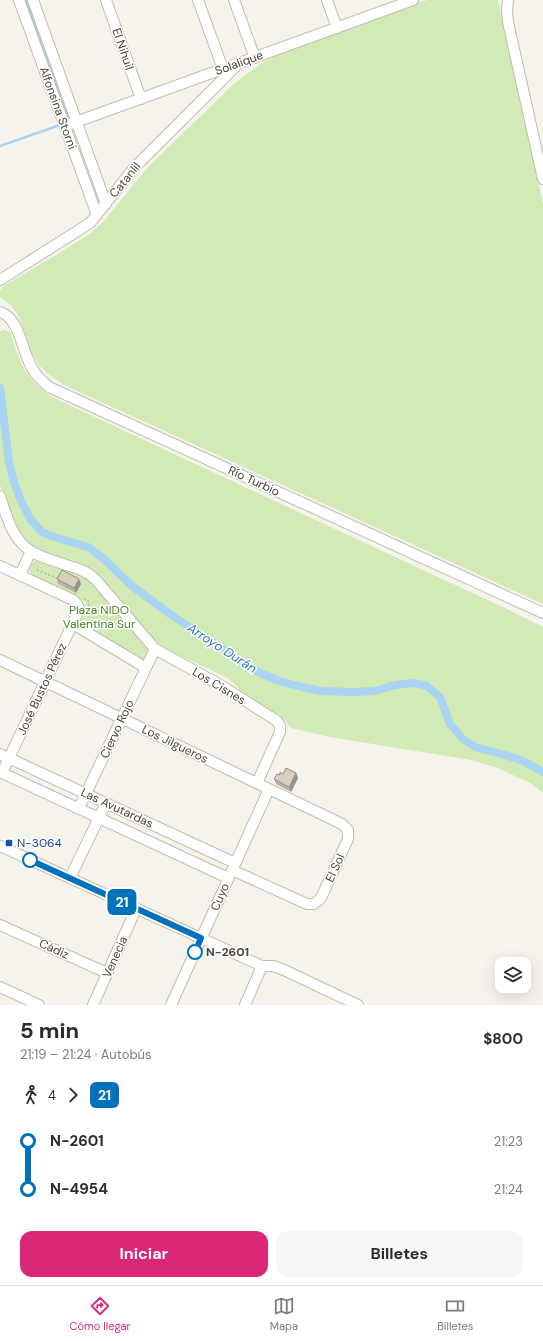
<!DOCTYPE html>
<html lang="es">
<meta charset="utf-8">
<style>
:root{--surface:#fff;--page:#f7f7f7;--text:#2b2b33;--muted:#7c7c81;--line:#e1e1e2;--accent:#db2777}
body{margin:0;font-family:"DM Sans",sans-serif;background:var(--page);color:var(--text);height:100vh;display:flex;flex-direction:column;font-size:15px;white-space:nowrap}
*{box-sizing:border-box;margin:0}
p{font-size:13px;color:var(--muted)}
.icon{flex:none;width:22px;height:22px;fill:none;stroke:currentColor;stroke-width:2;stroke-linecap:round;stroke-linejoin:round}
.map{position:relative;height:1005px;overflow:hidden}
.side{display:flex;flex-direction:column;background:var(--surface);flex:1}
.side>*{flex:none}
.badge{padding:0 8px;border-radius:6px;font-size:14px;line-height:26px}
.fabs{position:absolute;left:495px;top:957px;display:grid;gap:8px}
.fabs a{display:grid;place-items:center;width:36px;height:36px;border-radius:8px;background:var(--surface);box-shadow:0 4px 16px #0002;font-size:20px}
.map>.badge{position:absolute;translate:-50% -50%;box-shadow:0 0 0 2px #fff}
.legs{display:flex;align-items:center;gap:6px;height:44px;padding:0 20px;font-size:13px}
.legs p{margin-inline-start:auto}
.overview{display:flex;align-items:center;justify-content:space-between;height:68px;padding:0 20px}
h1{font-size:22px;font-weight:700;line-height:30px}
.button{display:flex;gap:8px;margin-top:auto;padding:8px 20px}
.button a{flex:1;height:46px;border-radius:12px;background:var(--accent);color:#fff;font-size:16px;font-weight:700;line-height:46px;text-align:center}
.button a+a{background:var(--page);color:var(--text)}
ul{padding:0 20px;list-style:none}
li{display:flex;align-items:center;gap:14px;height:48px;font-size:15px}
li i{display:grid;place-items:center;width:6px;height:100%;margin:0 5px;background:currentColor}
li i::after{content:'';width:10px;height:10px;margin:-5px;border:3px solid;border-radius:50%;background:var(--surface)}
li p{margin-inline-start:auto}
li:first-child i{background:linear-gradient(#0000 50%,currentColor 0)}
li:last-child i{background:linear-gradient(currentColor 50%,#0000 0)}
.tab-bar{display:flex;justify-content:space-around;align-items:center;height:56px;border-top:1px solid var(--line);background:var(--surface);font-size:11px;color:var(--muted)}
.tab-bar a{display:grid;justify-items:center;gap:2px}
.tab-bar .current{color:var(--accent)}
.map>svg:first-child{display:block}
.green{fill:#d2eab5}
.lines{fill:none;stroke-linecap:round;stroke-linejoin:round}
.stream{stroke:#a9d4f2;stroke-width:2.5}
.canal{stroke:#a9d4f2;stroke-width:8}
.minor-casing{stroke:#c2bbae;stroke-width:12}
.path{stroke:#c4b79f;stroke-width:1.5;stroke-dasharray:2 2;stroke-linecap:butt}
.minor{stroke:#fff;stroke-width:10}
.wall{fill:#bab2a6}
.shaded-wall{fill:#979187}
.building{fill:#d8cfc1;stroke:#979187}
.line-1-casing{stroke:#fff;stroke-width:9}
.line-1{stroke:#0072bc;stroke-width:6}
.transit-dot{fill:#1a4fb4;stroke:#fff;stroke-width:1.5}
.stop-1-dot{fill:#fff;stroke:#0072bc;stroke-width:2}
.labels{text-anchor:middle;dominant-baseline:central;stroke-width:3;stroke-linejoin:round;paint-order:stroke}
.street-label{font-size:12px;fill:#4b4439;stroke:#fff}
.park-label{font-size:12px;fill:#4a7f2a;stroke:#fff}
.transit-label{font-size:12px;fill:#164399;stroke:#fff;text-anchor:start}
.stop-label{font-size:12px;font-weight:bold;fill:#4b4439;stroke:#fff;text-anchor:start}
.water-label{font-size:13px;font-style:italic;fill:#2e7ab2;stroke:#fff}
</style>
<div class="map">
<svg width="543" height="1005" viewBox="0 0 543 1005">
<rect width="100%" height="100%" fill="#f6f3ec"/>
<path class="green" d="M427,0H498L543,204V604L66,386C57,380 47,374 39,365C23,345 27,310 0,298V290L5,285L61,252L91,233L105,220L147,168L235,83L263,62L283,53Z
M3,330L10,332C13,339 14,346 17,353C25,374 34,385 52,397L513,612L543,627V793L532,784L498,768L471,760L330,737L291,728L279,715L255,702L245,695L228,678L159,646L150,638L91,568L32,548L20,535L12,522L0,485V332Z
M37,560L87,577L148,648C150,653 146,659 143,662L80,626L78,621L86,602L34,578C28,572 28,564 37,560Z"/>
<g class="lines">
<path class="stream" d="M26,0L68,118
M0,146L60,125"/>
<path class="canal" d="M0,388L9,462L14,482L21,501L31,520L42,532L54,537L88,547L104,559L132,586L170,614L256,671L276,680L301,687L322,691L351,692L375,691L395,685L414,683L427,686L440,697L450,724L463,739L475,747L509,756L525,762L543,772"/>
<g class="minor-casing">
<path id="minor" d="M19,0L97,215
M33,0L106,204
M106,0L141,99
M198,0L223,69
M234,0L255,58
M327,0L337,28
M508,0L507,11L508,22L543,179
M65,126L413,0
M0,280L90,223L134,168L237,65
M0,312C20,318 22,352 32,368C36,376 42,381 49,387L543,613
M0,496C7,517 12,541 34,553C43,558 55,561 66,565C77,568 87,571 96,580L155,649L222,686L277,721L280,726V732L257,783
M0,566L73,600C77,603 80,606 78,612L2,773
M20,575L31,551
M73,624L146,668
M0,660L342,824L348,830V839L321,898L314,904H307L232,870
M0,754L235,863
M0,772L228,878
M79,808L155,649
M0,846L262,966H273L284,970L358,1005
M70,878L106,803
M0,925L107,973
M0,987L39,1005
M93,1005L136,909
M171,1005L269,789
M245,1005L262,966"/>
</g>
<path class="path" d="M37,570L57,578
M84,599L88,600L89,604L88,607"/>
<use href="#minor" class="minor"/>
</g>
<path class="wall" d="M57,579L81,584L76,593L58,584Z
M296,773L298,778L291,792L276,784L274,779L283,774Z"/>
<path class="shaded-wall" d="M79,579L81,584L76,593L74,588Z
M296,773L298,778L291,792L289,787Z"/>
<path class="building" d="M62,570L79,579L74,588L57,579Z
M286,768L296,773L289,787L274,779L277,774L280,775V772L283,774Z"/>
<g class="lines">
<g class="line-1-casing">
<path id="line-1" d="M30,860L201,938L195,952"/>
</g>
<use href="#line-1" class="line-1"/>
</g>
<rect class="transit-dot" x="5" y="839" width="8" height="8" rx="2"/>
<g class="stop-1-dot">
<circle cx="30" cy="860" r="7"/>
<circle cx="195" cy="952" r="7"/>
</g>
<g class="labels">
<g class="street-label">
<text transform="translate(123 49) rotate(71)">El Nihuil</text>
<text transform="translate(239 63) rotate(-20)">Solalique</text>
<text transform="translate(58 108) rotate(70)">Alfonsina Storni</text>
<text transform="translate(125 180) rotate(-51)">Catanlil</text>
<text transform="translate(254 481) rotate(25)">Río Turbio</text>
<text transform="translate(219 686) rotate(31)">Los Cisnes</text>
<text transform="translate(42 689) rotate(-65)">José Bustos Pérez</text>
<text transform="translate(117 729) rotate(-65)">Ciervo Rojo</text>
<text transform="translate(175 744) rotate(26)">Los Jilgueros</text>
<text transform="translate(117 808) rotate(25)">Las Avutardas</text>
<text transform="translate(335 868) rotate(-65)">El Sol</text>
<text transform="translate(220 897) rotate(-66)">Cuyo</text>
<text transform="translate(54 949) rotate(24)">Cádiz</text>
<text transform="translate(115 957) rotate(-66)">Venecia</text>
</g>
<g class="park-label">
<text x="99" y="610">Plaza NIDO<tspan x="99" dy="14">Valentina Sur</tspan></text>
</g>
<g class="transit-label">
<text x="17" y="843">N-3064</text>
</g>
<g class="stop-label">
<text x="206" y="952">N-2601</text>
</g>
<g class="water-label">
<text transform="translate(222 648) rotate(33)">Arroyo Durán</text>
</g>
</g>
</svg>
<div class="fabs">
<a><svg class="icon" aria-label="layers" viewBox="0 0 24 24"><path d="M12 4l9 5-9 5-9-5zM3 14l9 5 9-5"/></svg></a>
</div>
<b class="badge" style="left:122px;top:902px;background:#0072bc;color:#fff">21</b>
</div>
<section class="side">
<div class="overview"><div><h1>5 min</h1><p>21:19 – 21:24 · Autobús</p></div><b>$800</b></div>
<div class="legs"><svg class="icon" aria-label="walk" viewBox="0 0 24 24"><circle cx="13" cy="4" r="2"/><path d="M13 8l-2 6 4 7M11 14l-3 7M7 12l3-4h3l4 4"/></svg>4<svg class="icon" aria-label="forward" viewBox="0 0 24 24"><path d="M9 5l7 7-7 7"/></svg><b class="badge" style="background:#0072bc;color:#fff">21</b></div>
<ul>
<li><i style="color:#0072bc"></i><b>N-2601</b><p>21:23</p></li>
<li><i style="color:#0072bc"></i><b>N-4954</b><p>21:24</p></li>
</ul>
<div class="button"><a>Iniciar</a><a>Billetes</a></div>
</section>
<nav class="tab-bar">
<a class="current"><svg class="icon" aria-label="directions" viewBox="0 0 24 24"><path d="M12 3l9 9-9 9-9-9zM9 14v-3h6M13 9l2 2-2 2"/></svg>Cómo llegar</a>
<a><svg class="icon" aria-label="map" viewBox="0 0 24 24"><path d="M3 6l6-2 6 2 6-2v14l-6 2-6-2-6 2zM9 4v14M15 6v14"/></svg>Mapa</a>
<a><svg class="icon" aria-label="tickets" viewBox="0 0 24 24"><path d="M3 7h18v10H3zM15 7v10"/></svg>Billetes</a>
</nav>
